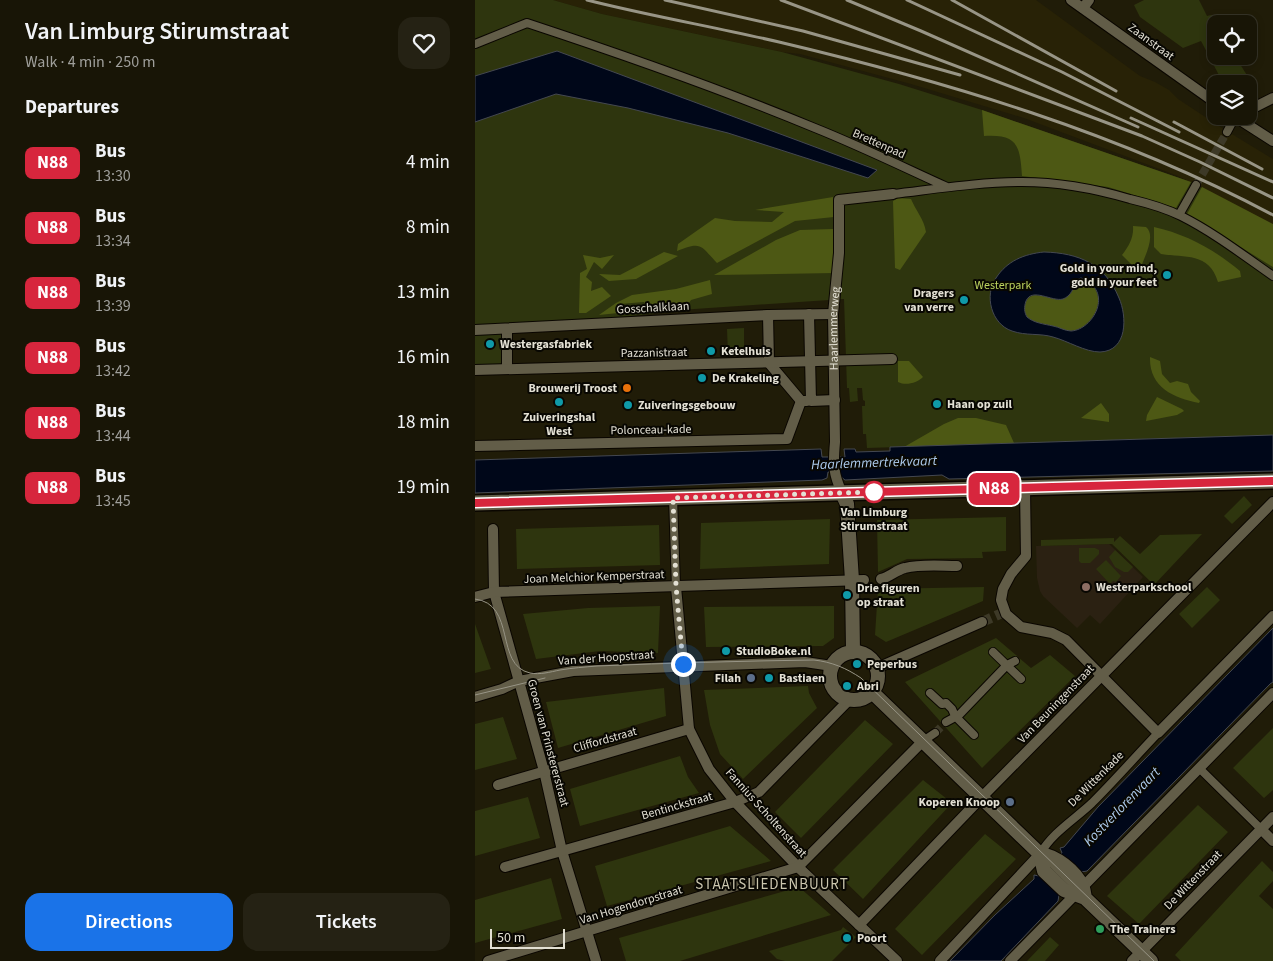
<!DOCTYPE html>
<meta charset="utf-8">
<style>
:root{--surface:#181506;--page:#252214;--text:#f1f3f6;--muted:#9f9f9b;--line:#363428;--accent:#1a73e8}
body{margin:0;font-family:"Source Sans 3",sans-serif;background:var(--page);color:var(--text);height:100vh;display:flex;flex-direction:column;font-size:19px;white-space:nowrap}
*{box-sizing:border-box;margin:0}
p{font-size:16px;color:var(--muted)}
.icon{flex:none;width:28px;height:28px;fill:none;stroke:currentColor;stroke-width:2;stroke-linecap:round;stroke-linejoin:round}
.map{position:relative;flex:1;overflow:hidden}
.drawer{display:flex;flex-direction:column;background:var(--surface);width:475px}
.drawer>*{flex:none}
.badge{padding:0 10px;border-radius:8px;font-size:18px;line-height:32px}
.buttons{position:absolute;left:732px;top:15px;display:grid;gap:10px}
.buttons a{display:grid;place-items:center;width:50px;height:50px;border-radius:10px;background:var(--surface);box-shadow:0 2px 8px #0003,0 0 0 1px var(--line);font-size:25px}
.scale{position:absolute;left:15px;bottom:12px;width:75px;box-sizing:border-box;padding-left:5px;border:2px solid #e3e0d4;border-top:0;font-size:14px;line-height:18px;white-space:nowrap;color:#e3e0d4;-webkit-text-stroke:4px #080702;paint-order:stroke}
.you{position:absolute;width:25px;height:25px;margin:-12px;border:4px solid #fff;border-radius:50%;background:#1a73e8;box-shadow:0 0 0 8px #1a73e833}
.map>.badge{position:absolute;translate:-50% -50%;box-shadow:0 0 0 2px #fff}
h2{padding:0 25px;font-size:19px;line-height:45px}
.round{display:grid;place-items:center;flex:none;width:52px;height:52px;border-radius:15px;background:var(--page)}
.head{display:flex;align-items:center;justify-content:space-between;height:85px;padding:0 25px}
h1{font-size:24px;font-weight:600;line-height:38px}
.action{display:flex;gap:10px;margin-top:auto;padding:10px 25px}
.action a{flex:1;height:58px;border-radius:15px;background:var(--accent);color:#fff;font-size:20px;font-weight:600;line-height:58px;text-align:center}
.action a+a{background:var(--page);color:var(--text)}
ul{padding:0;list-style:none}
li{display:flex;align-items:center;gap:15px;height:65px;padding:0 25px}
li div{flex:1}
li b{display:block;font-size:19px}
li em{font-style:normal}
li .badge{min-width:55px;font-weight:700;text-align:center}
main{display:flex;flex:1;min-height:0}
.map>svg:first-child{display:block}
.built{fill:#282206}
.education{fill:#2b2112}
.green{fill:#2e350e}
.forest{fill:#4d5814}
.water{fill:#000719;stroke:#444851;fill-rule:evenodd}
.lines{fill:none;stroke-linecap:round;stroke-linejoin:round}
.pedestrian-tunnel{stroke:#3d3927;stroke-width:8;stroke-dasharray:8 4;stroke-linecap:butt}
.minor-tunnel{stroke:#3d3927;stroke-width:10;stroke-dasharray:10 5;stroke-linecap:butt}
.service-casing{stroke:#0a0600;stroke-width:8}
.pedestrian-casing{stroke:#0a0600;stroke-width:10}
.minor-casing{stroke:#0a0600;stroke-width:12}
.tertiary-casing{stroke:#0a0600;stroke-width:16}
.secondary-casing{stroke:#0a0600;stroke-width:18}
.service{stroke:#625d48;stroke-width:5}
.pedestrian{stroke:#625d48;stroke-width:8}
.minor{stroke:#625d48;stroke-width:10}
.tertiary{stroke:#625d48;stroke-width:14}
.secondary{stroke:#625d48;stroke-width:15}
.tram{stroke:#989586;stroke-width:1}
.rail{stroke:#989586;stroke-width:3}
.line-casing{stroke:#fff;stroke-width:11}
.line{stroke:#d7263d;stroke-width:8}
.walk{stroke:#e3e0d4;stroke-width:5;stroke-dasharray:0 9}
.culture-dot{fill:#0f9aa8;stroke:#080702;stroke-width:2}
.food-dot{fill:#e8710a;stroke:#080702;stroke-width:2}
.stop-dot{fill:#fff;stroke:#d7263d;stroke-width:2.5}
.education-dot{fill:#8d6e63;stroke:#080702;stroke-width:2}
.service-dot{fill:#5c6f8a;stroke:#080702;stroke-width:2}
.leisure-dot{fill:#2e9e5b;stroke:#080702;stroke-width:2}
.labels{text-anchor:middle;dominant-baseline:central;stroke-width:4;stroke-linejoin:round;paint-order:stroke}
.street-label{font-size:12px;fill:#e3e0d4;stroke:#080702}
.poi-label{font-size:12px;font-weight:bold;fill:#e3e0d4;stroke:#080702;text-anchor:start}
.park-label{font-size:12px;fill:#bcd25e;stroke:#080702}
.stop-label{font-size:12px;font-weight:bold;fill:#e3e0d4;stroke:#080702}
.water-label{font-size:14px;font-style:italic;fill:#aeccee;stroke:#080702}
.quarter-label{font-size:15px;letter-spacing:1px;fill:#cbc6ae;stroke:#080702}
</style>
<main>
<section class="drawer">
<div class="head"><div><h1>Van Limburg Stirumstraat</h1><p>Walk · 4 min · 250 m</p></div><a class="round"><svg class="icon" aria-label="heart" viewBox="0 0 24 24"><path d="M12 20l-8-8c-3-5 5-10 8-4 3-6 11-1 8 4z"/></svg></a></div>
<h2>Departures</h2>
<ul>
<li><span class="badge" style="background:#d7263d;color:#fff">N88</span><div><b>Bus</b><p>13:30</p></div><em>4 min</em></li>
<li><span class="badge" style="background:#d7263d;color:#fff">N88</span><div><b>Bus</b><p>13:34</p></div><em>8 min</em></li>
<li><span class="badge" style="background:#d7263d;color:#fff">N88</span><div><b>Bus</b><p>13:39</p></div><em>13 min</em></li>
<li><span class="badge" style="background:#d7263d;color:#fff">N88</span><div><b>Bus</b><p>13:42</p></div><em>16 min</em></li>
<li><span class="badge" style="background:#d7263d;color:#fff">N88</span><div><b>Bus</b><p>13:44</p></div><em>18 min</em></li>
<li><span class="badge" style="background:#d7263d;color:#fff">N88</span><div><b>Bus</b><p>13:45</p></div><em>19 min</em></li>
</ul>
<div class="action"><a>Directions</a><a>Tickets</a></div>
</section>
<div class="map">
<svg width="798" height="961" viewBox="0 0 798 961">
<rect width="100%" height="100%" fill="#201c08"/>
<path class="built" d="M78,0H561L665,76L680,82L694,90L703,99L747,128L798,159V224L703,176L549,118L436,84L325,54L307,52L127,14Z"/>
<path class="education" d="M634,544L668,577L625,624L615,615L602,628L568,596L565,591L562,578L561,546Z"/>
<path class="green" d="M0,0H78L127,14L307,52L424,84L507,110L716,182L798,225V435L392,448L391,434H388L387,406H390V401L388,400L387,388H382L383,401L375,402L374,388H372L369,299L205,310L102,323L28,325V364L0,365Z
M669,0H724L732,16L736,15L741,16L734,21L737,27L741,25V56H760L783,93L774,96V84H741L746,79L726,41L708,48L665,17L659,5Z
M269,328V355H253L252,329Z
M769,496L777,505L757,524L749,516Z
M531,517V551L507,552L508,558L432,559L403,572L402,520Z
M355,519L354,564L225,569L226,523Z
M184,525L185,565L42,569L41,529Z
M727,534L679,585L637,544L566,546V540L639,538V542L645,536L665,554L685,535Z
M604,548H620L624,550V554L615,563H606L604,561Z
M640,550L658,567L653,572H649L640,567L634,557Z
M631,560L646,576L641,582L638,581L635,584L621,569Z
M509,587L508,601L411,642L400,635L403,589Z
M732,587L745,600L717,628L704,614Z
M185,606L183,653L125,651L61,659L48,614L113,608Z
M359,606V638L348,646L231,647L229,607Z
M0,624L16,669L0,673Z
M521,638L556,668L575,655L600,676L507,768L430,682Z
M333,686L334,693L342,708L268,779L245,754L235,725L229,690Z
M189,688L191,716L83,748L71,702Z
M28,717L42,759L0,770V724Z
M390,720L418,744L326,838L300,812Z
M798,728V790L789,798L758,768Z
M205,756L213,777L224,793L105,826L95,789Z
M448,780L477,803L388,899L358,870Z
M53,797L65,838L0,856V811Z
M723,805L753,832L664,924L632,896Z
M255,826L296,861L132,906L120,866Z
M510,834L541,859L447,955L420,929Z
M787,861L798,872V881L784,896L798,909V961H706L700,955Z
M76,878L87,919L0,943V900Z
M324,887L356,915L205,961H151L144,938Z
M368,927L381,937L357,961H310L302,959L294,951L366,930Z
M575,937L584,945L570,961H552Z"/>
<path class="forest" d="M507,110L716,182L701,208L633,187L547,176C545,146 543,134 509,136Z
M727,187L798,224V267L712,214Z
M358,197L359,217L320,221L242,263C225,245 227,241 202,251L203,244L240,218L260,221L297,222L309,212L280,210Z
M423,198L436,199C441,211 449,219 451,232L425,270L420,268L418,201Z
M658,226L671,227C682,236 668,259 665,270L663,271L647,255C654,246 659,237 658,226Z
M679,227C711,234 740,250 765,271L766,277L743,282C734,252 710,258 686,254L679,247Z
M358,229L360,273L239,275L301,240L325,230Z
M189,252L203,256L161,279L134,281L124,274L145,275Z
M108,255L125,258L139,255L127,269L119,262L111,277L117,282L116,291L127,287L136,296L111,313H104L105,273L112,269Z
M606,278C639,291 618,330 596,331C590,331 584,327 577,326C569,324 559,323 552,317C549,312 549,310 550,305C554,289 571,297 583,300L596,293L601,280Z
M235,280L237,294L216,300L211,307L176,312L169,302L145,304L143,313L124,315L141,303L157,295L201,289Z
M675,357L685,361L687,374L695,383L702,381L713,384L716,392L725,401L724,403C698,398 674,387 675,357Z
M423,361H434L448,377C442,383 431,386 423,382Z
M682,397L707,409L709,411L702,415L671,421L672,415Z
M626,403L634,414V422L606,418Z
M483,418H501L531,425L539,443L429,447L469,424Z"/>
<path class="water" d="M82,51L402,170L393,178L253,133L153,108L81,94L0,122V76Z
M569,252C604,253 630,264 644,298C652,316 653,351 625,352C610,352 593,341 578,337C565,333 551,336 537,331C516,324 509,295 521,278C532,261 549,254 569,252ZM606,278C640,291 618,330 596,331C590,331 584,327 578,326C569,324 559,323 552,317C549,312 549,307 551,301C557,287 577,302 588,299C596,296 599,288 601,280Z
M798,435V471L474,479L467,475L370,480L365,476V472H353L352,478L347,480L0,493V460L346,449L347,457H370L369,449H380L381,452L415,451V447Z
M798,628V682L795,684L612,871L606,872L584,895L583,901L526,961H475L520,915L559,879V875L564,876L587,853L585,848L589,847L623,807Z"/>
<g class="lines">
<path class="pedestrian-tunnel" d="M721,185L752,132
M460,733L471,722"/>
<path class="minor-tunnel" d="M507,622L525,614"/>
<g class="service-casing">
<path id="service" d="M572,861L602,890"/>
</g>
<g class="pedestrian-casing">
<path id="pedestrian" d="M0,44L52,23C149,55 246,89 340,128C385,146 428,167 472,187
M752,132L760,117
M418,194C461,189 504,182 547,182C583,182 621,189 655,199C672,203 690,208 706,216C738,232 768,255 798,276
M704,215L721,185
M198,497L201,587
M518,652L546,679
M455,693L467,704L471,703L477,709L480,716L499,735
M471,722L484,715L532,665L540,661
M448,741L460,733
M724,768L786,829
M565,854C578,832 599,820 617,803C640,780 661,756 683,733"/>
</g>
<g class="minor-casing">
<g id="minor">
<path d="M596,0L741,103"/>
<path d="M608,8L614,0"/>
<path d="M774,110L798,98"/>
<path d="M759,116L798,141"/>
<path d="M334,314L336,401L360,400"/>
<path d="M293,315L294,363L326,401H332"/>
<path d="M32,329V369"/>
<path d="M0,330L293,315L358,314"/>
<path d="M0,370L417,359"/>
<path d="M0,446L312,439L326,401"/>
<path d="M550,488L551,556L536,574L528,589L526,600L531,614L546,627L577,633L591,640L683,733L798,616"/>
<path id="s1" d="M367,493C358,473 358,464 360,442L358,314L364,253V200L418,194"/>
<path d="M18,529L19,592L69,771L87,851L121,961"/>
<path d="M406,579C415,577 421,570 430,568C446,564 466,566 482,566"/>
<path d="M201,587L214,729L234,769L260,802L323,867L422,961"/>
<path d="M0,597L19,592L389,580"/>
<path d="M402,668L507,622"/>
<path d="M0,697L27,689L44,681L98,671L330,662L357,666"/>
<path d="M23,785L214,729"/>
<path d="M786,829L798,841"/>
<path d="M30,867L260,802L284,792L374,700"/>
<path d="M384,925L505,799L798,502"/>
<path d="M13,961L323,867L448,741"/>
<path d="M465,961L565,854"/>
<path d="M535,961L798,693"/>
<path d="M657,961L798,817"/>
</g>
</g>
<g class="tertiary-casing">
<path id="tertiary" d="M367,493L372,504L377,580L378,652
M355 676a24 24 0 1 1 48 0a24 24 0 1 1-48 0Z
M397,692L565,854L569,871L589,890L610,898L676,961
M565,854C581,856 600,871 607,886C609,889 609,894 610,898"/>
</g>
<g class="secondary-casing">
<path id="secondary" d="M0,503L798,481"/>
</g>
<use href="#service" class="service"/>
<use href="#pedestrian" class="pedestrian"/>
<use href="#minor" class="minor"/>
<use href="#tertiary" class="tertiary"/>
<use href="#secondary" class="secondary"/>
<path class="tram" d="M0,599C42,604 19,665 55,673C65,675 75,672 85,670C97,668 110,667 122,666C195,663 267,661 339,660C357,662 371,668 386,678L679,961
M0,695L70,678"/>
<path class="rail" d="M112,0C175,16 240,27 304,42C473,82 644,133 798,215
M190,0L328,31L485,75
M306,0L667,136L725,162L798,198
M372,0L446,31L663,127
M432,0L587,72L704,132
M477,0L641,91
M656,118L798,182
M699,122L787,169"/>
</g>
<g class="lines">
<g class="line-casing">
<path id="line" d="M0,503L798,481"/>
</g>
<use href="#line" class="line"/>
<path class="walk" d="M208,664L201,586L198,498L399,492"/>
</g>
<g class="culture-dot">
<circle cx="692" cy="275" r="5"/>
<circle cx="489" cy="300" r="5"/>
<circle cx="15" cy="344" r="5"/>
<circle cx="236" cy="351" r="5"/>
<circle cx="227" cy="378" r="5"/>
<circle cx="84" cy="402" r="5"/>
<circle cx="462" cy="404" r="5"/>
<circle cx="153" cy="405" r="5"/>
<circle cx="372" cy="595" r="5"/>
<circle cx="251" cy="651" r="5"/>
<circle cx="382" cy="664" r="5"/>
<circle cx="294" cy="678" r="5"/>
<circle cx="372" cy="686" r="5"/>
<circle cx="372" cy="938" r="5"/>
</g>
<circle class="food-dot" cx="152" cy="388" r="5"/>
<circle class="stop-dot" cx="399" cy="492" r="10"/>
<circle class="education-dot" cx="611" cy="587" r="5"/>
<g class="service-dot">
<circle cx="276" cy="678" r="5"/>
<circle cx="535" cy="802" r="5"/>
</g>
<circle class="leisure-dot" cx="625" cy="929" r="5"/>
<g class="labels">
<g class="street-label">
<text transform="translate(676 42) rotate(36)">Zaanstraat</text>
<text transform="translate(404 144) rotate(24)">Brettenpad</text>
<text transform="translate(178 308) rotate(-3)">Gosschalklaan</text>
<text stroke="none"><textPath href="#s1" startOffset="166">Haarlemmerweg</textPath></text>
<text transform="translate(179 353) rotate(-1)">Pazzanistraat</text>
<text transform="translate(176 430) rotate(-1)">Polonceau-kade</text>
<text transform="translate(119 577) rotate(-2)">Joan Melchior Kemperstraat</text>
<text transform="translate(131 658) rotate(-4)">Van der Hoopstraat</text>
<text transform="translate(581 704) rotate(-46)">Van Beuningenstraat</text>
<text transform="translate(130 740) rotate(-16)">Cliffordstraat</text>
<text transform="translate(73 743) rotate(75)">Groen van Prinstererstraat</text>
<text transform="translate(621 779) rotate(-45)">De Wittenkade</text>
<text transform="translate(202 806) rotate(-16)">Bentinckstraat</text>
<text transform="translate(291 813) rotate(48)">Fannius Scholtenstraat</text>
<text transform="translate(718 880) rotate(-46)">De Wittenstraat</text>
<text transform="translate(156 905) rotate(-17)">Van Hogendorpstraat</text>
</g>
<g class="poi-label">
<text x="682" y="268" text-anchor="end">Gold in your mind,<tspan x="682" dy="14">gold in your feet</tspan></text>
<text x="479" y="293" text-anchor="end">Dragers<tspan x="479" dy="14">van verre</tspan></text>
<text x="25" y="344">Westergasfabriek</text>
<text x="246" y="351">Ketelhuis</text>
<text x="237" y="378">De Krakeling</text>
<text x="142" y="388" text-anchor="end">Brouwerij Troost</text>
<text x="472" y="404">Haan op zuil</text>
<text x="163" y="405">Zuiveringsgebouw</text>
<text x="84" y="417" text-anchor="middle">Zuiveringshal<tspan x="84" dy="14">West</tspan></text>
<text x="621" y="587">Westerparkschool</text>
<text x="382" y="588">Drie figuren<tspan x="382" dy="14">op straat</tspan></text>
<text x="261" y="651">StudioBoke.nl</text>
<text x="392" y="664">Peperbus</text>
<text x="266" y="678" text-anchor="end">Filah</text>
<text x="304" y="678">Bastiaen</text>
<text x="382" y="686">Abri</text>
<text x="525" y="802" text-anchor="end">Koperen Knoop</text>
<text x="635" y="929">The Trainers</text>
<text x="382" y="938">Poort</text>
</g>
<g class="park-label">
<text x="528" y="285">Westerpark</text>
</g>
<g class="stop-label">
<text x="399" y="512">Van Limburg<tspan x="399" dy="14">Stirumstraat</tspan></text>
</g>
<g class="water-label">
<text transform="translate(399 463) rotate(-2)">Haarlemmertrekvaart</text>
<text transform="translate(647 807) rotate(-46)">Kostverlorenvaart</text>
</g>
<g class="quarter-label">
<text x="297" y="884">STAATSLIEDENBUURT</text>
</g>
</g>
</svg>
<div class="buttons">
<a><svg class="icon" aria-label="locate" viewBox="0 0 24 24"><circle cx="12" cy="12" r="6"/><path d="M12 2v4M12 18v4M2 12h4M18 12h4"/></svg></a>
<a><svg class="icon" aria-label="layers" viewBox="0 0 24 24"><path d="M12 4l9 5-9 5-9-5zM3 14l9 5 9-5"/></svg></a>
</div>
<div class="scale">50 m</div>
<div class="you" style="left:208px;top:664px"></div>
<b class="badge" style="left:519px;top:489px;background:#d7263d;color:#fff">N88</b>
</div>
</main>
